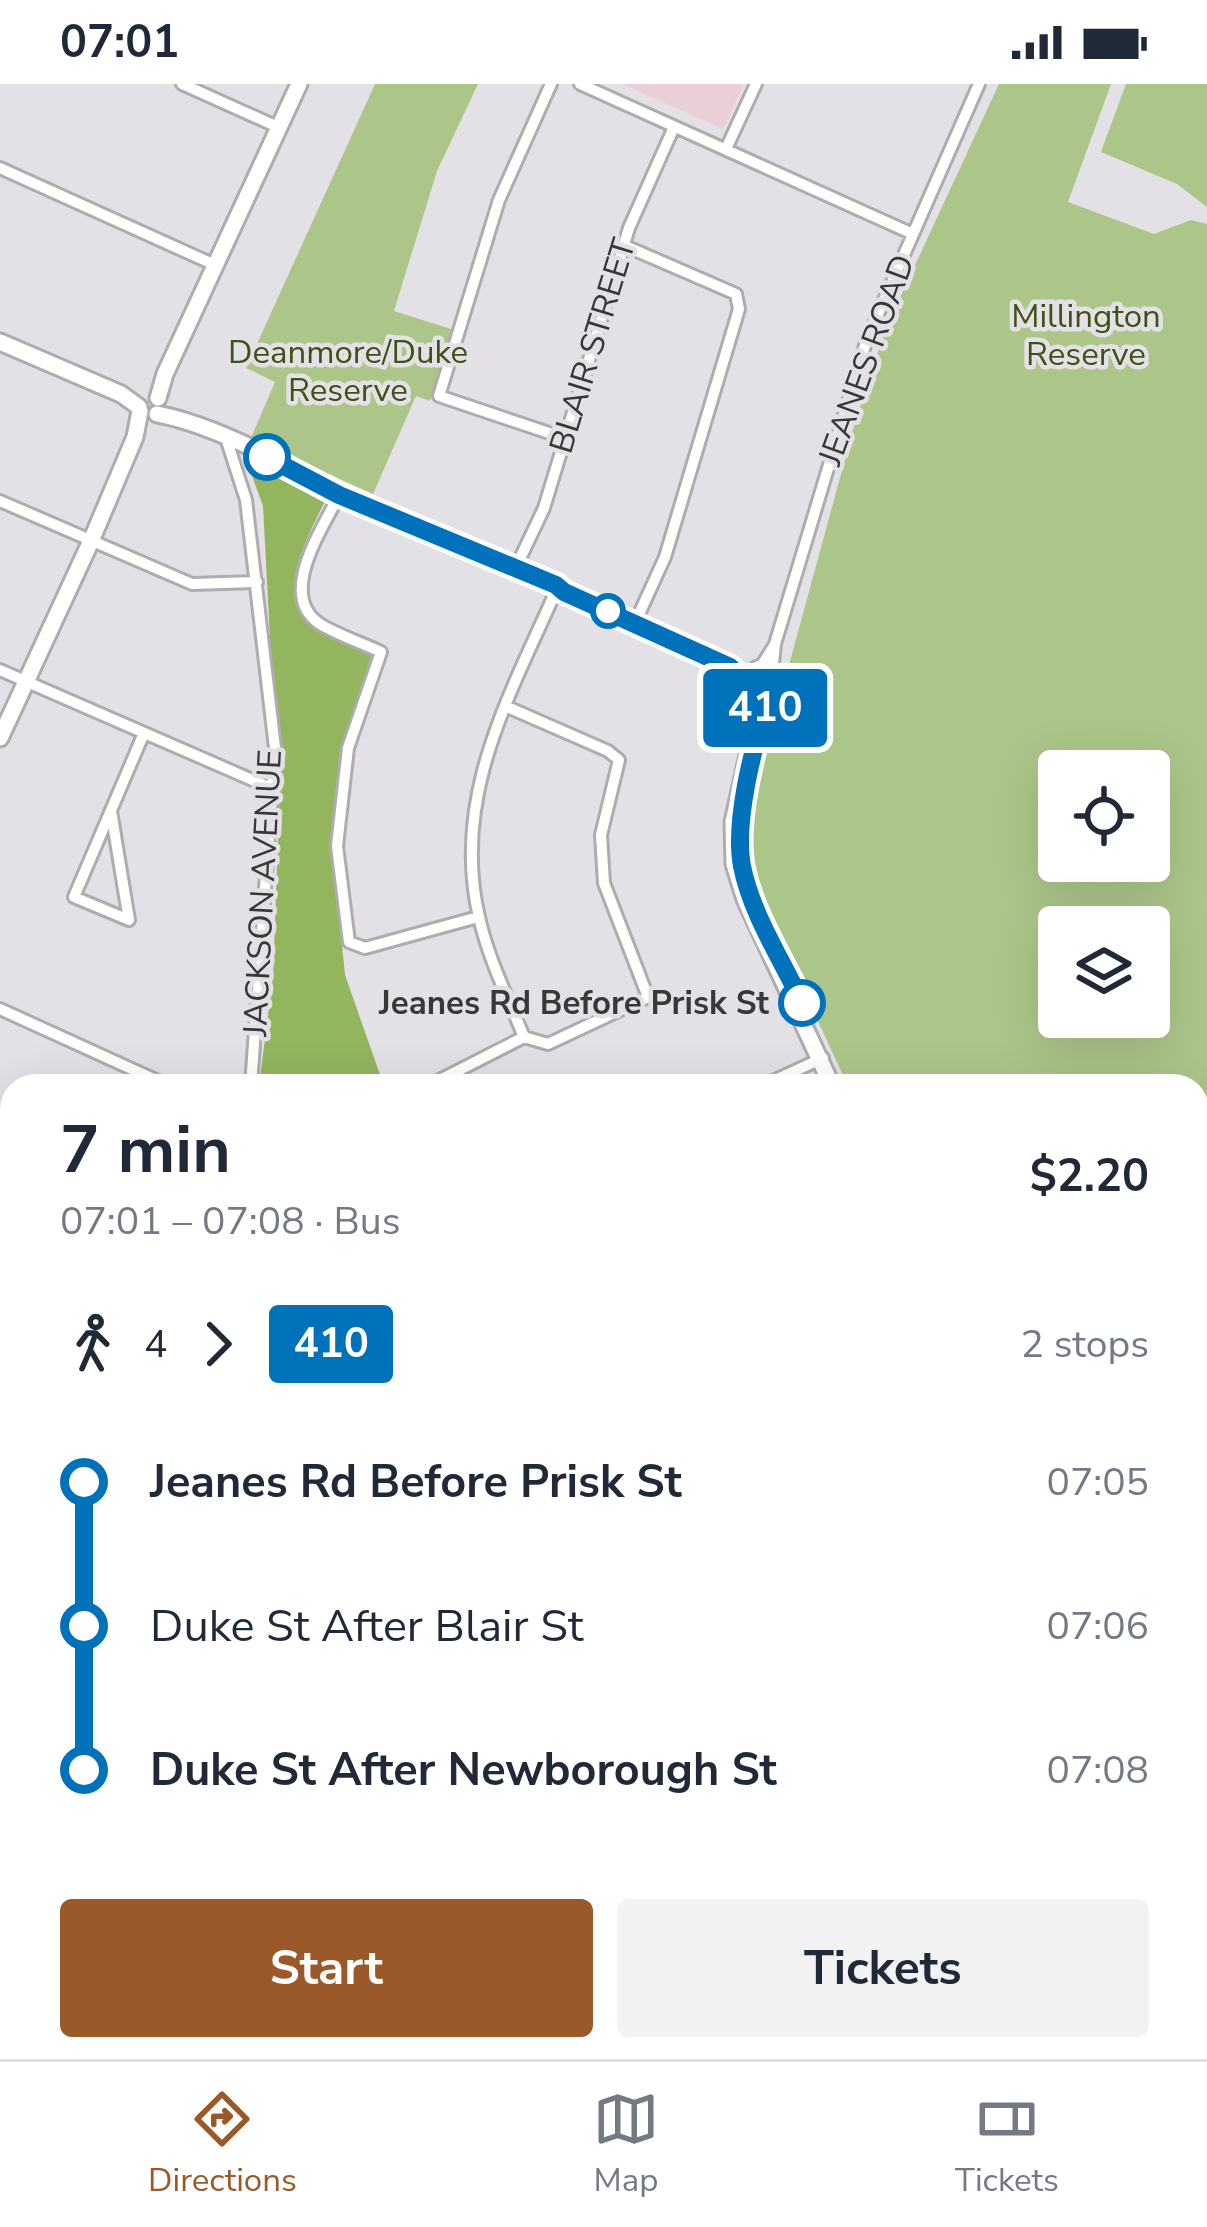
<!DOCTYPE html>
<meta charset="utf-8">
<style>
:root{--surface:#fff;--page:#f2f2f3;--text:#1f2937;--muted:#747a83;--line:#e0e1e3;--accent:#9b5828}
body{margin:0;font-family:"Nunito Sans",sans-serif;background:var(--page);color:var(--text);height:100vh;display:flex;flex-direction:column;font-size:45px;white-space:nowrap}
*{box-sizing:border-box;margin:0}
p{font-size:39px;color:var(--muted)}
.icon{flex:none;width:66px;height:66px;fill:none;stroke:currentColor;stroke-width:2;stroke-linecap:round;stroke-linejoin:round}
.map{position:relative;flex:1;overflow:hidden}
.side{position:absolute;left:0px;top:990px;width:1209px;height:987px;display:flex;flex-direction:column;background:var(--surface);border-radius:36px 36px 0 0;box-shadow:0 12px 48px #0002}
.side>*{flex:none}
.badge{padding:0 24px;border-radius:9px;font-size:42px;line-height:78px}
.buttons{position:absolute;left:1038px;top:666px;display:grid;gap:24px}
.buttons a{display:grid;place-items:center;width:132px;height:132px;border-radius:12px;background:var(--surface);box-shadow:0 12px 48px #0002;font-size:60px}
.map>.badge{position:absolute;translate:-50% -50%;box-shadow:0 0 0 6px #fff}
.legs{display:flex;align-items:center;gap:18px;height:132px;padding:0 60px;font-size:39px}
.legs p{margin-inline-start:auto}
.overview{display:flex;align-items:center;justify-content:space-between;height:204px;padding:0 60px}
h1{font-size:66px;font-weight:700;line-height:90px}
.action{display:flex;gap:24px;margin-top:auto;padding:24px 60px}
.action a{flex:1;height:138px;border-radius:12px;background:var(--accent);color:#fff;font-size:48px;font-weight:700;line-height:138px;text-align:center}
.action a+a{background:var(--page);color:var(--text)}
ul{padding:0 60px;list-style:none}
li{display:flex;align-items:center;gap:42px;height:144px;font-size:45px}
li i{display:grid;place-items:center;width:18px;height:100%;margin:0 15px;background:currentColor}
li i::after{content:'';width:30px;height:30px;margin:-15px;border:9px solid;border-radius:50%;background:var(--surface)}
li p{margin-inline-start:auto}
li:first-child i{background:linear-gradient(#0000 50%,currentColor 0)}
li:last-child i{background:linear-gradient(currentColor 50%,#0000 0)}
.status{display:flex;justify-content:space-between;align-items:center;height:84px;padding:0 60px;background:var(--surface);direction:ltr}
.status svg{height:33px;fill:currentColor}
.tab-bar{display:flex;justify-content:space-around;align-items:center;height:168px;border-top:3px solid var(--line);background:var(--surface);font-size:33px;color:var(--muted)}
.tab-bar a{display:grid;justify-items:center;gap:6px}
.tab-bar .active{color:var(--accent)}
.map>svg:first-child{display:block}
.education{fill:#ead0d6}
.green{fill:#acc689;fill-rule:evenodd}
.forest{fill:#93b55e}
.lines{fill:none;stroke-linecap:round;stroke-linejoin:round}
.street-casing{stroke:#aeacb0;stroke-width:16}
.secondary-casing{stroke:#aeacb0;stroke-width:21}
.highway-casing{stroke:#aeacb0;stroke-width:24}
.street{stroke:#fff;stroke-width:10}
.secondary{stroke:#fff;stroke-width:15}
.highway{stroke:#fff;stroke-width:18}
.line-1-casing{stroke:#fff;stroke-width:27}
.line-1{stroke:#0072bc;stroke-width:18}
.stop-1-dot{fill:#fff;stroke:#0072bc;stroke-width:6}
.labels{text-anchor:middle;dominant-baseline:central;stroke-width:9;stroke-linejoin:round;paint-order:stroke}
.park-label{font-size:33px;fill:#3d5214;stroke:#e3e1e5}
.street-label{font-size:33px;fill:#383739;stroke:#e3e1e5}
.stop-label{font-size:33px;font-weight:bold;fill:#383739;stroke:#e3e1e5;text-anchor:end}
</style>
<div class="status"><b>07:01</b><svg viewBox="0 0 49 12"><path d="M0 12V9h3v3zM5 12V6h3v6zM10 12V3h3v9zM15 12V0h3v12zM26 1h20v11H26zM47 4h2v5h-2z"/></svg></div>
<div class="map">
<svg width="1207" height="1975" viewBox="0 0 1207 1975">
<rect width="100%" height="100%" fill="#e3e1e5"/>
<path class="education" d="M622,0H744L723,45Z"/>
<path class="green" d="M375,0H478L437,87L394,227L454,246L430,317L416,312L373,410L251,354L275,298L246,284Z
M999,0H1111L1068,118L1154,150L1191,136L1207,140V1101L1197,1105V1002H848L757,806L747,774L759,691L856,335L885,246ZM1059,687H1149V777H1059ZM1059,843H1149V933H1059Z
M1126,0H1207V123L1177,100L1101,68Z
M0,1385L12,1391V1530L0,1557Z"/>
<path class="forest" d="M244,370L329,408C314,443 271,509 311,541C327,554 354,561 372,570L340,670L332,763L345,891L384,1002H259L273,892L281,668L270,554L263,422Z"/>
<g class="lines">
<g class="street-casing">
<path id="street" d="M182,0L280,44
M551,0L499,116L439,312L564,354
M580,0L913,150
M726,65L756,0
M0,84L215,181
M623,161L736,210L739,225L665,473L635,539
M226,354L246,416L275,664L251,1002
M339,411C323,444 276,511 320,540C338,551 362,559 381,568L348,664L337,762L349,858L365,864L478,833
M0,417L192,500L257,498
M516,483L544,424L629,144L674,43
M760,584L774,562
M0,586L273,705
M772,588L775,560L867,255L979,0
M505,622L608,667L619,676L601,751L604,799L648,913L548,960L524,953
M111,727L129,836L74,813L144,649
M0,925L169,1002
M524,953C508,914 488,874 479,833C451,714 509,613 555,509
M428,1002L524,953
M762,1002L823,974
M0,1031L12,1037
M0,1137L12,1142
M3,1380L12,1359
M1197,1404L1207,1422
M1197,1499L1207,1492
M0,1567L12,1541
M0,1586L12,1559
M1197,1680L1207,1697
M0,1697L12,1702
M1197,1760L1207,1755
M0,1864L12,1862
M454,1965L460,1975
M603,1965L608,1975
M948,1975L952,1965
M1091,1975L1096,1965"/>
</g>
<g class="secondary-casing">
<path id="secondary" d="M0,258L121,310L139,323
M158,314L165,290L299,0
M157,330C216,341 287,380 339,411L556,501L564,508L730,583L750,598
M750 597a13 13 0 1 1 26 0a13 13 0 1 1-26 0Z
M755,607L758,627L733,738L734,780L745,815L832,1002
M0,654L91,457L135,353L140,327
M773,1965L783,1975"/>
</g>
<g class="highway-casing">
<path id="highway" d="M1197,1140L1207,1135
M1197,1175L1207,1171
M132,1975L180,1965
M290,1975L319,1965"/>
</g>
<use href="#street" class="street"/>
<use href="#secondary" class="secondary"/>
<use href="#highway" class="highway"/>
</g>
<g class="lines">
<g class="line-1-casing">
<path id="line-1" d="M267,373L339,411L556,501L564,508L730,583L755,607L769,608C756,656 733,734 742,782C751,829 782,876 802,919"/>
</g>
<use href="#line-1" class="line-1"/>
</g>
<g class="stop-1-dot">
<circle cx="267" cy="373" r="21"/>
<circle cx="608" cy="527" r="15"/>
<circle cx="802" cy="919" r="21"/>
</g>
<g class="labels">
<g class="park-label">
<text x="1086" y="232">Millington<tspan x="1086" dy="38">Reserve</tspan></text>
<text x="348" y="268">Deanmore/Duke<tspan x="348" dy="38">Reserve</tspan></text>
</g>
<g class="street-label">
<text transform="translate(593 262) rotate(-73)">BLAIR STREET</text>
<text transform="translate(867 276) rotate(-70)">JEANES ROAD</text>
<text transform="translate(263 809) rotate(-87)">JACKSON AVENUE</text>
</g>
<g class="stop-label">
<text x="769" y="919">Jeanes Rd Before Prisk St</text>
</g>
</g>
</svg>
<div class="buttons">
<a><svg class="icon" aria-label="locate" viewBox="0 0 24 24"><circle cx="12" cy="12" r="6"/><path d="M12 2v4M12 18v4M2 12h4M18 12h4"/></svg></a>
<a><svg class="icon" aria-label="layers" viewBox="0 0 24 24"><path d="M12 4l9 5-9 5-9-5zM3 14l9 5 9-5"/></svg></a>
</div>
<b class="badge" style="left:765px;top:624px;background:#0072bc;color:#fff">410</b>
<section class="side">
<div class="overview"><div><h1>7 min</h1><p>07:01 – 07:08 · Bus</p></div><b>$2.20</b></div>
<div class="legs"><svg class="icon" aria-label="walk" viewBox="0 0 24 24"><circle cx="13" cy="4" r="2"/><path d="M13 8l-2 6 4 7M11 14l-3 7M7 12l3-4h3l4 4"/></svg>4<svg class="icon" aria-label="forward" viewBox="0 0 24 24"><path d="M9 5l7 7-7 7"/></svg><b class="badge" style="background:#0072bc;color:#fff">410</b><p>2 stops</p></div>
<ul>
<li><i style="color:#0072bc"></i><b>Jeanes Rd Before Prisk St</b><p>07:05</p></li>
<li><i style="color:#0072bc"></i><span>Duke St After Blair St</span><p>07:06</p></li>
<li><i style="color:#0072bc"></i><b>Duke St After Newborough St</b><p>07:08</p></li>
</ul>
<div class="action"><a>Start</a><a>Tickets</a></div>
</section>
</div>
<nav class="tab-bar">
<a class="active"><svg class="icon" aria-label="directions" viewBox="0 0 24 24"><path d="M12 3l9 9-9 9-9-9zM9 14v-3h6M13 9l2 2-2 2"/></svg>Directions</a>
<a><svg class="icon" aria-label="map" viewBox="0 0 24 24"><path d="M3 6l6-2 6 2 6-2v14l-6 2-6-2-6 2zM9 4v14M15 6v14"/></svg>Map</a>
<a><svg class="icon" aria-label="tickets" viewBox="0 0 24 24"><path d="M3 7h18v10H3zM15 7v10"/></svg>Tickets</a>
</nav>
